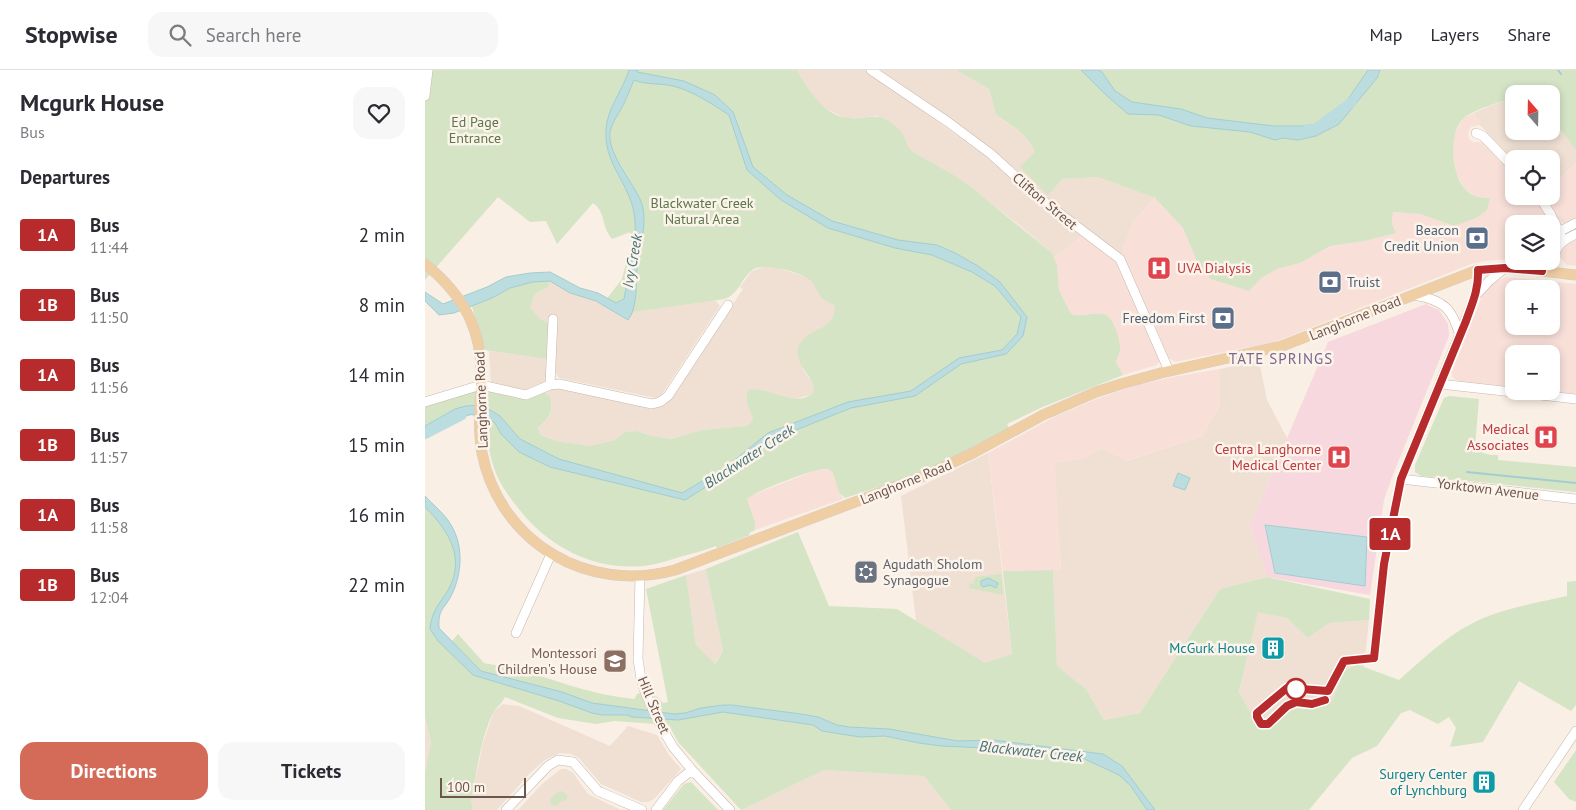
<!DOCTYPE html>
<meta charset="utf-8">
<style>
:root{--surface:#fff;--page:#f7f7f7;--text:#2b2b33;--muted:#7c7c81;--line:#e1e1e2;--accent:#d46a58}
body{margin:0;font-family:"PT Sans",sans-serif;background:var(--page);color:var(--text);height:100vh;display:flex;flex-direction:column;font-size:19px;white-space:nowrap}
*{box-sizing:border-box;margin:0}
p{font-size:16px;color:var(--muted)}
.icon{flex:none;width:28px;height:28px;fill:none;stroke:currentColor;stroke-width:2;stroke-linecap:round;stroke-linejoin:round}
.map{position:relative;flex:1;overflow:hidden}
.panel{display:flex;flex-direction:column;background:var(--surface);width:425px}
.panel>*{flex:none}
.badge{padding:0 10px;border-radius:4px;font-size:18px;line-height:32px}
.needle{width:32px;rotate:340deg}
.buttons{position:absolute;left:1080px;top:15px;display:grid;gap:10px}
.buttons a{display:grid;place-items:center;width:55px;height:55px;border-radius:10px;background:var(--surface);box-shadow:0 2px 8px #0003;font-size:25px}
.scale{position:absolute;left:15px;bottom:12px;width:86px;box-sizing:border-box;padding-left:5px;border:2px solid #6e564d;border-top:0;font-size:14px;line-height:18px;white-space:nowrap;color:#6e564d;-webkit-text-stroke:4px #fcf3ea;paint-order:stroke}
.map>.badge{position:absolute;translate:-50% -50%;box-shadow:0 0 0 2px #fff}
h2{padding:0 20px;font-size:19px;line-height:45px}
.round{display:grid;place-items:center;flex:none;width:52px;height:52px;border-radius:15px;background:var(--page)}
.head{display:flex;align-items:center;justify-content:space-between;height:85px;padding:0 20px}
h1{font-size:24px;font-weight:700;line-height:38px}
.action{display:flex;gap:10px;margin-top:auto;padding:10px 20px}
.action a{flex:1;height:58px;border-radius:15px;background:var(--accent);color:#fff;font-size:20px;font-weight:700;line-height:58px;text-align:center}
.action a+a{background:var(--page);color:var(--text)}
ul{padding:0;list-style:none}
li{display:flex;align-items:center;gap:15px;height:70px;padding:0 20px}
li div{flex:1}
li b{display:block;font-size:19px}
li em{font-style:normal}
li .badge{min-width:55px;font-weight:700;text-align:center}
header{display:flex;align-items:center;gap:30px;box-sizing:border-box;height:70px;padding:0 25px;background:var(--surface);border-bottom:1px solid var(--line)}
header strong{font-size:24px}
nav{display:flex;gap:28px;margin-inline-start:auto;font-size:18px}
.search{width:350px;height:45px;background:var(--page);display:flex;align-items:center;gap:12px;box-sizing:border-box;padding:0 18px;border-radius:15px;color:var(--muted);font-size:19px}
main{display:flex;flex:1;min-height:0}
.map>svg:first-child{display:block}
.residential{fill:#efe0d3}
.commercial{fill:#f8e0d9;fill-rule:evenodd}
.medical{fill:#f6d8de}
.green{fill:#d4e4c5}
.water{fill:#bbdde0;stroke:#a3cdd0}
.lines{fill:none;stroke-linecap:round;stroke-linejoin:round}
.stream{stroke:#a3cdd0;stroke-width:2}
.river{stroke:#bbdde0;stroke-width:10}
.minor-casing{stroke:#c8b7ac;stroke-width:10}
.major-casing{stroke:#d4ccca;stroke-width:11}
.minor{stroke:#fff;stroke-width:9}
.major{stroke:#f0cea4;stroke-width:10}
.line-casing{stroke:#fff;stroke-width:11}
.line{stroke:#b72b2c;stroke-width:8}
.stop-dot{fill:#fff;stroke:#b72b2c;stroke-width:2.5}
.labels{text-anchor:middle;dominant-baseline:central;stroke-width:5;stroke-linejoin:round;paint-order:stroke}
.park-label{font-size:14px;fill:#5b784a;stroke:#fcf3ea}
.street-label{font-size:14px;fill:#6e564d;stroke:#fcf3ea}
.service-label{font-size:14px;fill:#4e5e75;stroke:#fcf3ea;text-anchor:end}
.health-label{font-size:14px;fill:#be3a42;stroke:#fcf3ea;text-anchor:end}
.worship-label{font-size:14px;fill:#5b616d;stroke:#fcf3ea;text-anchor:start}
.culture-label{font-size:14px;fill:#0d838f;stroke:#fcf3ea;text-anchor:end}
.education-label{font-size:14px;fill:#785e54;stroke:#fcf3ea;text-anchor:end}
.water-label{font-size:15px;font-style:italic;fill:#477478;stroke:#fcf3ea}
.neighbourhood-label{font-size:15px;letter-spacing:1px;fill:#7a658b;stroke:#fcf3ea}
</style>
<header>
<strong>Stopwise</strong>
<div class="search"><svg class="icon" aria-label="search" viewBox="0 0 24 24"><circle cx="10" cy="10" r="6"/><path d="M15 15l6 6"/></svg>Search here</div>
<nav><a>Map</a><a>Layers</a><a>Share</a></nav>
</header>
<main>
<section class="panel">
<div class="head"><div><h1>Mcgurk House</h1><p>Bus</p></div><a class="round"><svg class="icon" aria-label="heart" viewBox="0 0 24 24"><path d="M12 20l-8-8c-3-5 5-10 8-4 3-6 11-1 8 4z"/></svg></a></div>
<h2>Departures</h2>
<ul>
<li><span class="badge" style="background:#b72b2c;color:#fff">1A</span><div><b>Bus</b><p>11:44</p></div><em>2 min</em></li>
<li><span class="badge" style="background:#b72b2c;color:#fff">1B</span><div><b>Bus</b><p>11:50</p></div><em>8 min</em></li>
<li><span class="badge" style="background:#b72b2c;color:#fff">1A</span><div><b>Bus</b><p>11:56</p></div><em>14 min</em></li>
<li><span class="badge" style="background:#b72b2c;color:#fff">1B</span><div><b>Bus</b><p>11:57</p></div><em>15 min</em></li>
<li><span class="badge" style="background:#b72b2c;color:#fff">1A</span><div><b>Bus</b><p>11:58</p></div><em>16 min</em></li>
<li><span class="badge" style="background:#b72b2c;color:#fff">1B</span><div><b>Bus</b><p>12:04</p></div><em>22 min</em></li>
</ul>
<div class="action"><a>Directions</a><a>Tickets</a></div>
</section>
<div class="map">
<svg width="1151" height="740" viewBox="0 0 1151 740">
<rect width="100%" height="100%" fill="#f9efe4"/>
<path class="residential" d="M372,0H440L559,85L609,130L657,166L629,188L627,183L599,159L529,105L488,82L482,78L479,66L452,46L422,49L399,38L390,29Z
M455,0H531L564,19L571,45L597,63L606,72L611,82L637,109L673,107L730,128L708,152L696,185L620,128L534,55Z
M1089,28V61H1126V52L1135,59L1151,80V93L1126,116V89H1089V91L1055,55L1049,43L1067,35Z
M338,197H351L383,208L389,214L398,229L406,233L410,237V246L407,251L380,269L373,283L379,301L388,314V323L385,325L370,329L322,331L328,349L325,354L321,356L277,360L246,369L226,366L214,361L201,362L190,370L165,376L131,371L116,365L112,358L119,353L125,345L127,334L118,322L129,317L230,338L240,335L247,327L318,219L315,217L327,201Z
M125,211L145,223L171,231L202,250L208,242L290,230L295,236L237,324L231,328L226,327L134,308L131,303V246L124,253L115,249L105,237L110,224L123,217Z
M64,281L122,289L121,312L109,318L97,321L66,315Z
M834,291L842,330L862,368L825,455L842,507L795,519L715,643L679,650L661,619L632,596L628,500L636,499L629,393L660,388L677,378L702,391L778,366L795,334V299Z
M563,383L587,584L560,594L491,551L476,426Z
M281,499L298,581L289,594L271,575L261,505Z
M833,541L862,548L883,568L904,553L944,550L939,597L931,594L919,602L907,631L867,640L841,658L831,653L814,623Z
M78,634L94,636L185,676L203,656L232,665L244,685L256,699L229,729L223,732H216L176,714L154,688L146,684L135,683L120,690L105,703L72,740H48L46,731L58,673L69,641Z
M0,647L6,672L0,702Z
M136,699H141L148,703L163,724L196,740H93L117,714Z
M399,700L499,706L526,740H316Z"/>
<path class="commercial" d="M1049,43L1055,55L1046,57L1043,64L1044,69L1048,72H1056L1064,79L1089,106V126H1108L1119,140L1124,154H1089V189L1059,191L1046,194L850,272L750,292L744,288L707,204L696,185L708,152L730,128L758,158L774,195L835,209L852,199L875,193L905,176L940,171L970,163L967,154L968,142L995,144L1029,156L1051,127L1039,118L1031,102L1027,75L1030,63L1038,48Z
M1151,93V150L1142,154L1136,152L1132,147L1122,126H1126V116Z
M657,166L690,190L735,290L732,295L698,305L691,292L695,280L679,244L654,246L646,244L634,220L632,195L629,188Z
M1151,168V196L1142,195L1135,187L1136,178Z
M1081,207L1151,214V324L1126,321V284H1089V317L1033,311L1027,307V302L1058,224L1064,215ZM1089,219H1126V256H1089Z
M795,299V334L778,366L701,391L677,378L660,388L630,393L636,500L578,501L563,383L631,346L671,329L712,315L748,307Z
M401,399L408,403L418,429L330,460V452L322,429L325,426L389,401Z"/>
<path class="medical" d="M1001,234L1014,240L1023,254L1024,266L967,407L959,430L945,525L842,507L825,455L903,272Z"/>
<path class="green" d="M3,0H372C387,25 402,52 435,48C444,47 454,45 462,50C469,54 475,59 479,66C482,73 482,77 488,82L529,105L547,118L627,183L632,195L634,220L646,244C659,248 671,241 681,245C689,248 696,273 695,281C694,284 692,289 691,292L698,305L615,338L582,354L584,358L546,379L496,403L420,428L414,422L408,403C405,401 403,399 401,399C392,397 328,422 322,429L330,452V460L324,463L325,465L292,478L291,476C281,480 269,483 258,486C247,489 236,493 225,495C174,503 125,479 94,439C73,413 66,398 62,364L64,361L60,351L46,345L30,348L0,364V332L56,315L69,319L118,322L125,327C129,341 124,350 112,358L116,365L131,371L165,376L190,370L200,362L213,361L226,366L246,369L277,360L321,356L325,354L328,349C325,340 318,328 324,320C345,316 369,339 388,323C388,320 389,317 388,315C385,304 367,290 374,275C382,258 411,260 410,237C407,232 402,233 398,229C392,224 391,215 385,210C374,202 338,191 326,201C315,211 315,222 300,229L208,242L203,250L177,235L197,209L206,175L205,162L187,169C176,156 181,142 168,133L132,174L121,151L105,152L73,127L0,210V25Z
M531,0H1151V80L1135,59L1126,52V24H1089V28C1077,31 1048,40 1039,48C1023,61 1026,106 1041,120C1048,127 1055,128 1065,128L1062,140L1051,148L1029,156L995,144L968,142L967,154L971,163L940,171L905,176L875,193L852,199L835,209L824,221L786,209L774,196L758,158L730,128L673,107L637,109L623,125L595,97L610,82C603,64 587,56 571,45L564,19Z
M125,211L123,217L110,224L105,237L115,249L124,253L122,289L59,280L47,236L67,228L85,218L108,212Z
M1024,326L1054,329L1050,376H1056L1058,383L1065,385H1073V390L1151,397V422L996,406L990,402V395L1019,328Z
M0,426C8,435 20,444 26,455C39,476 37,505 26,526C18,541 13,539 14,558L27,571L33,564L59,593L80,597L106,606L107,603C142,615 172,625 209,629L213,623L233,627L238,633L243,632L221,519L261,505L271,575L290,594L298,581L281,499L373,462L404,536L472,539L560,593L587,584L578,501L628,500L632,596L661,619L679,650L715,643L795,519L842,507L945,529L944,550L904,553L883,568L862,548L833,542L814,622L831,653L841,658L867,640L907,631L919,602L931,594L974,610C998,589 1020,567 1048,553C1072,540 1115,532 1142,526V512L1151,511V635L1146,641L1094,611L1058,672L1025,677L1031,658L1024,647L1013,654L985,640L976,643L952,676L927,688L884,740H526L499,706L399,700L316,740L253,672L244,655L189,651L171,654L133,648L80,627C77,634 71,637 68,643C55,670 52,702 46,731L48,740H0V702L6,672L0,647Z
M576,504L578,525L544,518V513L548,514L551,507Z
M1151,680V732L1144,729L1129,712Z
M266,712L293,740H238L259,714Z
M136,721L142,725V730L136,731L131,736L127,735L125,730L130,724Z"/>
<path class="water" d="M204,0H213L212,2L259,11L290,25L308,42L328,97L362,125L407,151L473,170L512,175L532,184L553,196L575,212L602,247L598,266L581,284L536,294L490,326L426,338L346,370L303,403L260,430L125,397L94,382L76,364L70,353L57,343C36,345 18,352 0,363V356L30,339L41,336L57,335L75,346L95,369L134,389L257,423L301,397L343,363L423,332L486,321L534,288L577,280L592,264L596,247L570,216L547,202L507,185L470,178L403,158L356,130L322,100L304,45C287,34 268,21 248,16C235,13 221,15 209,10C206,17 203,24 200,31C196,41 187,51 185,62C182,85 210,114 217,134C223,154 214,179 212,198C211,212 212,226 208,240C207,244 205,247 203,250L171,231L145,223L125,211L108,212L85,218L67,228L29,243L14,245L0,231V222L18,234L62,217L81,207L105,203L125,202L155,218L173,223L191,233L199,229C204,198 215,169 208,138C201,110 179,92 181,60C182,38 198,20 204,0Z
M656,0H673L677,2L690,21L707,32L756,39L782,48L849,56H899L912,49L919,35L943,0H955L952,8L914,54L891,66L873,70L858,68L850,70L825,62L766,56L734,45L703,44L682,26Z
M753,403L765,408L760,420L748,416Z
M0,426C8,435 20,444 26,455C39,476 37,505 26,526C18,541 13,539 14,558L56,601L137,622L167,633L249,644L260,643L276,638L298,635H307L376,644L393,647L412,655L424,657L464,659L533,671L568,670L678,684L697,696L730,740H722L705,715L694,705L651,685L585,679L516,676L494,673L460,666L435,667L397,661L388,655L298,642L253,650L207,647L202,645H177L167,643L134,631L48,605L13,571L5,559C6,545 12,536 20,525C43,491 25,462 0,437Z
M840,455L942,467L940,516L850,503Z
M563,508L573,513L571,518L565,515L558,517L556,515V511Z"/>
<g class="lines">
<path class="stream" d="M1133,0L1136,4
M1042,402L1151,413"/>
<path class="river" d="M883,59H890L927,32
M0,364L37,345"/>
<g class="minor-casing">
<path id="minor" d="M446,0L523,52L566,84L612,126L695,189L744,301
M0,26L3,0
M1051,63L1058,66L1089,98
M1114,126L1126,145L1138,170
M1126,166L1151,153
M1127,202C1130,179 1130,174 1151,164
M1052,224L1064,211L1080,198
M989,225C1018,230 1028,238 1035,267
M1015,314L1151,329
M125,315L128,249
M0,332L56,315L101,325L125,315L134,314L227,334L235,332L243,326L303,235
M976,409L1151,429
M215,506L213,589L216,609L220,622L234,653L248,677L267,700L305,740
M91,563L126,484
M949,588L959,494L976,409L1050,226L1053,210V200
M81,740L123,696L133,690L148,692L173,721L217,740
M231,740L253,711L267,700
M1098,740L1151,661"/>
</g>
<g class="major-casing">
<path id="major" d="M0,194C40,226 59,263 56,315C55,337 53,362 57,383C75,473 163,524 250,500L499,406L548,383L618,345L671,322L696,314L736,303L857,276L1053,200L1090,198L1151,205"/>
</g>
<use href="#minor" class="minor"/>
<use href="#major" class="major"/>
</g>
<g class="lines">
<g class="line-casing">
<path id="line" d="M900,630L887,634L871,632L862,636L843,654H836L832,647V643L862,618L903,621L919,591L949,588L959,494L976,409L1041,251C1047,234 1054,219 1053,200L1080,198L1117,201L1118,191"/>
</g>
<use href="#line" class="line"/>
</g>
<defs>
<g id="bank-square" transform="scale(1.25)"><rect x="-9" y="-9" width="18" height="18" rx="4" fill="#5c6f8a" stroke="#fcf3ea"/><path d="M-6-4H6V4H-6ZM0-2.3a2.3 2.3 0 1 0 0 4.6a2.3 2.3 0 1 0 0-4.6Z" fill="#fff"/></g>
<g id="hospital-square" transform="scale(1.25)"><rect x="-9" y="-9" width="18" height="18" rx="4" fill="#e0444e" stroke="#fcf3ea"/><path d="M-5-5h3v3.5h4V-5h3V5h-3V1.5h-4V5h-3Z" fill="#fff"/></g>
<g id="synagogue-square" transform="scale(1.25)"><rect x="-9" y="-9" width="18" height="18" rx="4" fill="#6b7280" stroke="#fcf3ea"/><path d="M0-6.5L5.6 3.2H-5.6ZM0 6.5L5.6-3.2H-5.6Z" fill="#fff"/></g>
<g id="building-square" transform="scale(1.25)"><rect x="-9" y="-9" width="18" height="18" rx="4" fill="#0f9aa8" stroke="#fcf3ea"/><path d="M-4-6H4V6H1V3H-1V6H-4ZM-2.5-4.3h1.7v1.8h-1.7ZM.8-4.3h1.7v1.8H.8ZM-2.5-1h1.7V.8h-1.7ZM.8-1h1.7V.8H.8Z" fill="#fff"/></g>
<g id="school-square" transform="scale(1.25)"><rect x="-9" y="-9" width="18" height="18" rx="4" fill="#8d6e63" stroke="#fcf3ea"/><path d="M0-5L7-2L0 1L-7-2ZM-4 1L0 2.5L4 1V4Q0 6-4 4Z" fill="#fff"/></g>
</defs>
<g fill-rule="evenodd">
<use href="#bank-square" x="1052" y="168"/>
<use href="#hospital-square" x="734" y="198"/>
<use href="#bank-square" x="905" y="212"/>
<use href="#bank-square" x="798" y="248"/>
<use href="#hospital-square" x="1121" y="367"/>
<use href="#hospital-square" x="914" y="387"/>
<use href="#synagogue-square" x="441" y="502"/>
<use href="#building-square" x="848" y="578"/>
<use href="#school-square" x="190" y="591"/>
<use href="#building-square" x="1059" y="712"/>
</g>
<circle class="stop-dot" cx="871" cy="619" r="10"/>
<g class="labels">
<g class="park-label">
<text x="50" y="52">Ed Page<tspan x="50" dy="16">Entrance</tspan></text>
<text x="277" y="133">Blackwater Creek<tspan x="277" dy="16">Natural Area</tspan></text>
</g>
<g class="street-label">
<text transform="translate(620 131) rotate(40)">Clifton Street</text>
<text transform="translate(930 248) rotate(-22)">Langhorne Road</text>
<text transform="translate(56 330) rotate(-92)">Langhorne Road</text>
<text transform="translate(481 412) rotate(-22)">Langhorne Road</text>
<text transform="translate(1063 419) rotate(7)">Yorktown Avenue</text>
<text transform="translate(229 635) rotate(67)">Hill Street</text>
</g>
<g class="service-label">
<text x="1034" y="160">Beacon<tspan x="1034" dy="16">Credit Union</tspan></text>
<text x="922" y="212" text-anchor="start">Truist</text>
<text x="780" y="248">Freedom First</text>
</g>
<g class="health-label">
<text x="752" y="198" text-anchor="start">UVA Dialysis</text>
<text x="1104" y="359">Medical<tspan x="1104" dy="16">Associates</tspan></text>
<text x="896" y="379">Centra Langhorne<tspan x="896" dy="16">Medical Center</tspan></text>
</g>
<g class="worship-label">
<text x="458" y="494">Agudath Sholom<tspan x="458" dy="16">Synagogue</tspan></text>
</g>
<g class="culture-label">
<text x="830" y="578">McGurk House</text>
<text x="1042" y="704">Surgery Center<tspan x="1042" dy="16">of Lynchburg</tspan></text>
</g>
<g class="education-label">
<text x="172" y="583">Montessori<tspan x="172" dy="16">Children's House</tspan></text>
</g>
<g class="water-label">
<text transform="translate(207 191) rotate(-80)">Ivy Creek</text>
<text transform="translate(324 386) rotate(-33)">Blackwater Creek</text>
<text transform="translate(606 681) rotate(6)">Blackwater Creek</text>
</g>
<g class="neighbourhood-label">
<text x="856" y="288">TATE SPRINGS</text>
</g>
</g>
</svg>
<div class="buttons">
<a><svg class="needle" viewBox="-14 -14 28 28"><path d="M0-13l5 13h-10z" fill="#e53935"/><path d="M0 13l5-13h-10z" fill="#7c7c81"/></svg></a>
<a><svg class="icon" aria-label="locate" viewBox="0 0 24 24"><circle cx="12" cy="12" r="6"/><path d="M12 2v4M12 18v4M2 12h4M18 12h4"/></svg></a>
<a><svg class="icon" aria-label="layers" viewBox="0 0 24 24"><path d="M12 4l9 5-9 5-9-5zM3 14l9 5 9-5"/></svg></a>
<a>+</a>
<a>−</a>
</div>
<div class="scale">100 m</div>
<b class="badge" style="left:965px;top:464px;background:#b72b2c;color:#fff">1A</b>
</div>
</main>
